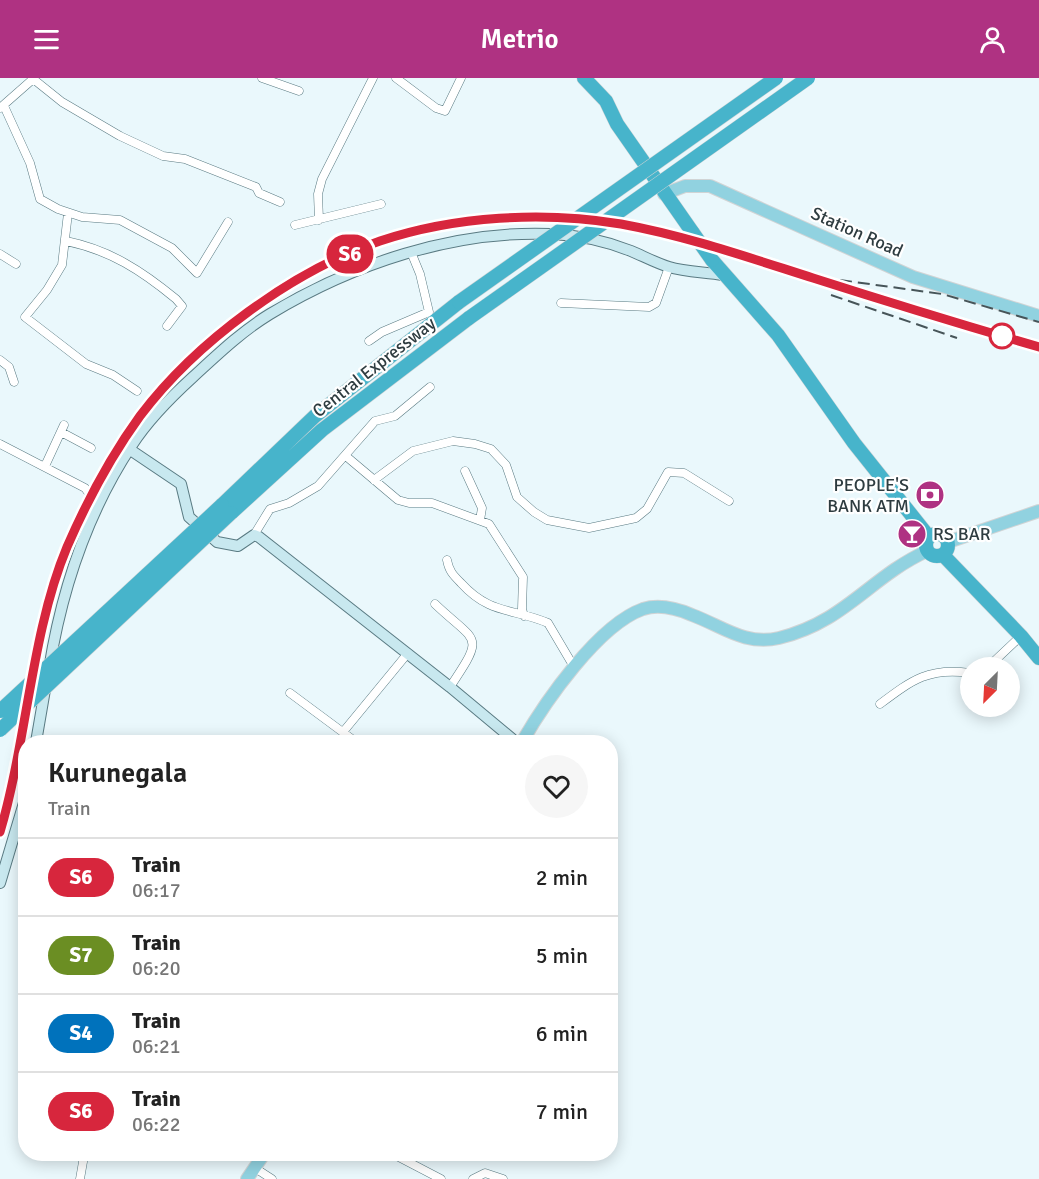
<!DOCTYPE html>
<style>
:root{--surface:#fff;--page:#f6f6f6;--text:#222;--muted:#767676;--line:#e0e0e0;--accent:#af3282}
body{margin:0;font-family:Signika,sans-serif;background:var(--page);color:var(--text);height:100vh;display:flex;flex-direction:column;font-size:22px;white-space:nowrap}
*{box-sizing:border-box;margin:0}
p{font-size:20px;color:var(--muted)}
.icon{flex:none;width:33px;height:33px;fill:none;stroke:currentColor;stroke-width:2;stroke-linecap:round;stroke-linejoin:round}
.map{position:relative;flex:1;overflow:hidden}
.side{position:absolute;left:18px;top:657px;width:600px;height:426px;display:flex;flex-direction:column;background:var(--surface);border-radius:24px;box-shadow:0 3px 15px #0003}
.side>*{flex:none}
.badge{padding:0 12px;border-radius:20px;font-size:21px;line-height:39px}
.needle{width:39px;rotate:204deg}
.controls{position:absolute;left:960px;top:579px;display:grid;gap:12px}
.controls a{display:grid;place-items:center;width:60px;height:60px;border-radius:50%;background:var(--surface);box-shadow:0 3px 15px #0003;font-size:30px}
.map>.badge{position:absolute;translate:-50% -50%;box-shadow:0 0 0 3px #fff}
.round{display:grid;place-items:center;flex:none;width:63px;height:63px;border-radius:32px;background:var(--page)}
.summary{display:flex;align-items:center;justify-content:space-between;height:102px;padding:0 30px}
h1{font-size:28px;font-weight:600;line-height:45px}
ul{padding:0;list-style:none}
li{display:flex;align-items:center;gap:18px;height:78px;padding:0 30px;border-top:2px solid var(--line)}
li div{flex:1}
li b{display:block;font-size:22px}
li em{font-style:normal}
li .badge{min-width:66px;font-weight:700;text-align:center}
header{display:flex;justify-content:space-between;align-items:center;height:78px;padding:0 30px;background:var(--accent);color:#fff;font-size:27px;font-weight:600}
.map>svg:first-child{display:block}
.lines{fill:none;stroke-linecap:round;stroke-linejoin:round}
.street-casing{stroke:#597a82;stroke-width:9}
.secondary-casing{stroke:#597a82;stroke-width:12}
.primary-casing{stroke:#d1d4d5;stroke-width:14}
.highway-casing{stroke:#d1d4d5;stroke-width:15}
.street{stroke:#fff;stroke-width:8}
.secondary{stroke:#c8e8ef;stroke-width:10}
.primary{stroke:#91d2e0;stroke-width:12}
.highway{stroke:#47b4cb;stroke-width:14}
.rail{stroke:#475559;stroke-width:2;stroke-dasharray:12 6;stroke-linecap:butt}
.highway-bridge-casing{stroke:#d1d4d5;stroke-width:15;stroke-linecap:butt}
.highway-bridge{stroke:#47b4cb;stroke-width:14}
.line-casing{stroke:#fff;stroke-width:14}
.line{stroke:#d7263d;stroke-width:9}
.stop-dot{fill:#fff;stroke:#d7263d;stroke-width:3}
.labels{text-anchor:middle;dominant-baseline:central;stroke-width:4.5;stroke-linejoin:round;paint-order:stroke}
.street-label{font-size:18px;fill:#2e3c40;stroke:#fff}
.poi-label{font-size:18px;fill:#2e3c40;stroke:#fff;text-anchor:end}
</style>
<header><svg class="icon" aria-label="menu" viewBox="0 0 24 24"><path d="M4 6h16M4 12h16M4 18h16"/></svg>Metrio<svg class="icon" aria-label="person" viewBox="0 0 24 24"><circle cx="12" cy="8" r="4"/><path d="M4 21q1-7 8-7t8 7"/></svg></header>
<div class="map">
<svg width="1039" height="1101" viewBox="0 0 1039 1101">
<rect width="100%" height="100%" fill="#eaf8fc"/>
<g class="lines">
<g class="street-casing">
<path id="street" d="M32,0L62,24L120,58L163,78L185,81L256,109L259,115L280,124
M262,0L299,13
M396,0L436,30L445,33L461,0
M4,28L30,85L40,121L58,131L82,139L120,142L172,170L197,195L228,144
M0,30L33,1
M68,135L62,187L47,212L25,239L86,286L113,297L137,313
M319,142L318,116L322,101L373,0
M295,147L381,126
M66,163C110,172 142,193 176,221L182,228L167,248
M0,176L16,186
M561,225L649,229L656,225L669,189
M369,263L382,254L429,234L420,196L411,174
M0,282L9,289L14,304
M61,354L91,370
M0,366L85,410L98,427
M347,379L398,422L409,425H432L489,446L523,499L522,531L524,538
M45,388L64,347
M465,393L482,430L480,442
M374,402L413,373L453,363L475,366L491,371L506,387L517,419L534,434L547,442L589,450L636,440L647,431L668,394L684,395L729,423
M254,457L270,431L289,425L318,408L375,343L395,338L430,309
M447,482C449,493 453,497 461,505C490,537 513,530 548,545L574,589
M435,526C477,566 486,555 450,609
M987,590L1021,558
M290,615L356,664
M880,626C912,602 929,589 970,595
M343,654L408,575
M393,1076L441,1101
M433,1076L440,1077
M255,1090L272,1101
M80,1101L84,1078
M473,1101L485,1095L503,1101"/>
</g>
<g class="secondary-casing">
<path id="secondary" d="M129,371L181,406L189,439L217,464L238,468L254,457L259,459L450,609L516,664
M49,591C62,510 87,435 132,367C148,342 171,319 193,299C217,277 242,253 270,236C353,186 453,152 551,156C578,157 606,163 631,173C643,178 656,185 669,189C685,194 705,194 723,197
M36,664L46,606
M0,805L26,718"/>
</g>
<g class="primary-casing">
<path id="primary" d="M664,116L685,108H710L913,199L1039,238
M948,464L1039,433
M522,664C545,624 598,547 643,531C659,526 678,531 692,537C722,548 745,568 779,560C845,544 870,499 927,473
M247,1101L264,1076"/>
</g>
<g class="highway-casing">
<path id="highway" d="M584,0L606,23L617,46L693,155
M712,182L778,257L854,365L929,459
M222,427L315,338L459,224
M231,435L322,352L469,240
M926 467a11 11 0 1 1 22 0a11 11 0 1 1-22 0Z
M943,477L1021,558L1039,580"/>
</g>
<use href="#street" class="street"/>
<use href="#secondary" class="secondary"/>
<use href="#primary" class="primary"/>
<use href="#highway" class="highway"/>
<path class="rail" d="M840,202L942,216L1039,244
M831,217L957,260
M0,754C27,662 31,556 67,469C109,370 172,288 260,226C375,146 513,123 649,152C707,164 764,184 820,202C893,225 966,248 1039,269"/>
<g class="highway-bridge-casing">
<path id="highway-bridge" d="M693,155L712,182
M459,224L776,0
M469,240L808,0
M0,633L222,427
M0,652L231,435"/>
</g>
<use href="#highway-bridge" class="highway-bridge"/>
</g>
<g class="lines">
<g class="line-casing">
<path id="line" d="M0,754C27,663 31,555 67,469C87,423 111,378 140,338C196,264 292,193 380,163C455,138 543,133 621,146C687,158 750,180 813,200C888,224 963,247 1039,269"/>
</g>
<use href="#line" class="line"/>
</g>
<defs>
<g id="bank-disc" transform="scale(1.5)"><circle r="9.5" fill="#af3282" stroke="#fff"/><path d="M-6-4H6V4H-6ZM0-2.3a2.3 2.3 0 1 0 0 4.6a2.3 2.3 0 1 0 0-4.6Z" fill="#fff"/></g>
<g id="bar-disc" transform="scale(1.5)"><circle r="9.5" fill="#af3282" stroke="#fff"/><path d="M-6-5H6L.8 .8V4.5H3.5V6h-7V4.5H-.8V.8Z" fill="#fff"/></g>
</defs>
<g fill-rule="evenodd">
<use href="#bank-disc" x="930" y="417"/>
<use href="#bar-disc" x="912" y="456"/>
</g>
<circle class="stop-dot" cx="1002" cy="258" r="12"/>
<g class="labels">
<g class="street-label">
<text transform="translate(857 154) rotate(24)">Station Road</text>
<text transform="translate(374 289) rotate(-38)">Central Expressway</text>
</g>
<g class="poi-label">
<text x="909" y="407">PEOPLE'S<tspan x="909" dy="21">BANK ATM</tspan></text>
<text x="933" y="456" text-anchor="start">RS BAR</text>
</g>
</g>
</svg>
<div class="controls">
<a><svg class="needle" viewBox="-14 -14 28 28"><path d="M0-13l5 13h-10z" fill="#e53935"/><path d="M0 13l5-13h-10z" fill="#767676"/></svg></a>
</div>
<b class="badge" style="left:350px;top:176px;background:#d7263d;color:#fff">S6</b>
<section class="side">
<div class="summary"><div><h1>Kurunegala</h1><p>Train</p></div><a class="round"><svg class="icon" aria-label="heart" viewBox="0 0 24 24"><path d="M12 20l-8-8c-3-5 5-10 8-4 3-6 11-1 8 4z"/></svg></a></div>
<ul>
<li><span class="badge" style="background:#d7263d;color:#fff">S6</span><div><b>Train</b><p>06:17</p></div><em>2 min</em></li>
<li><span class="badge" style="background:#6b8e23;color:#fff">S7</span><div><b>Train</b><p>06:20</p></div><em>5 min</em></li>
<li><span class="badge" style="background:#0072bc;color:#fff">S4</span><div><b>Train</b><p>06:21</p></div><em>6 min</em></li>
<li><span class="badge" style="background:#d7263d;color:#fff">S6</span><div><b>Train</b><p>06:22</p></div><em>7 min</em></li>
</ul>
</section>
</div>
